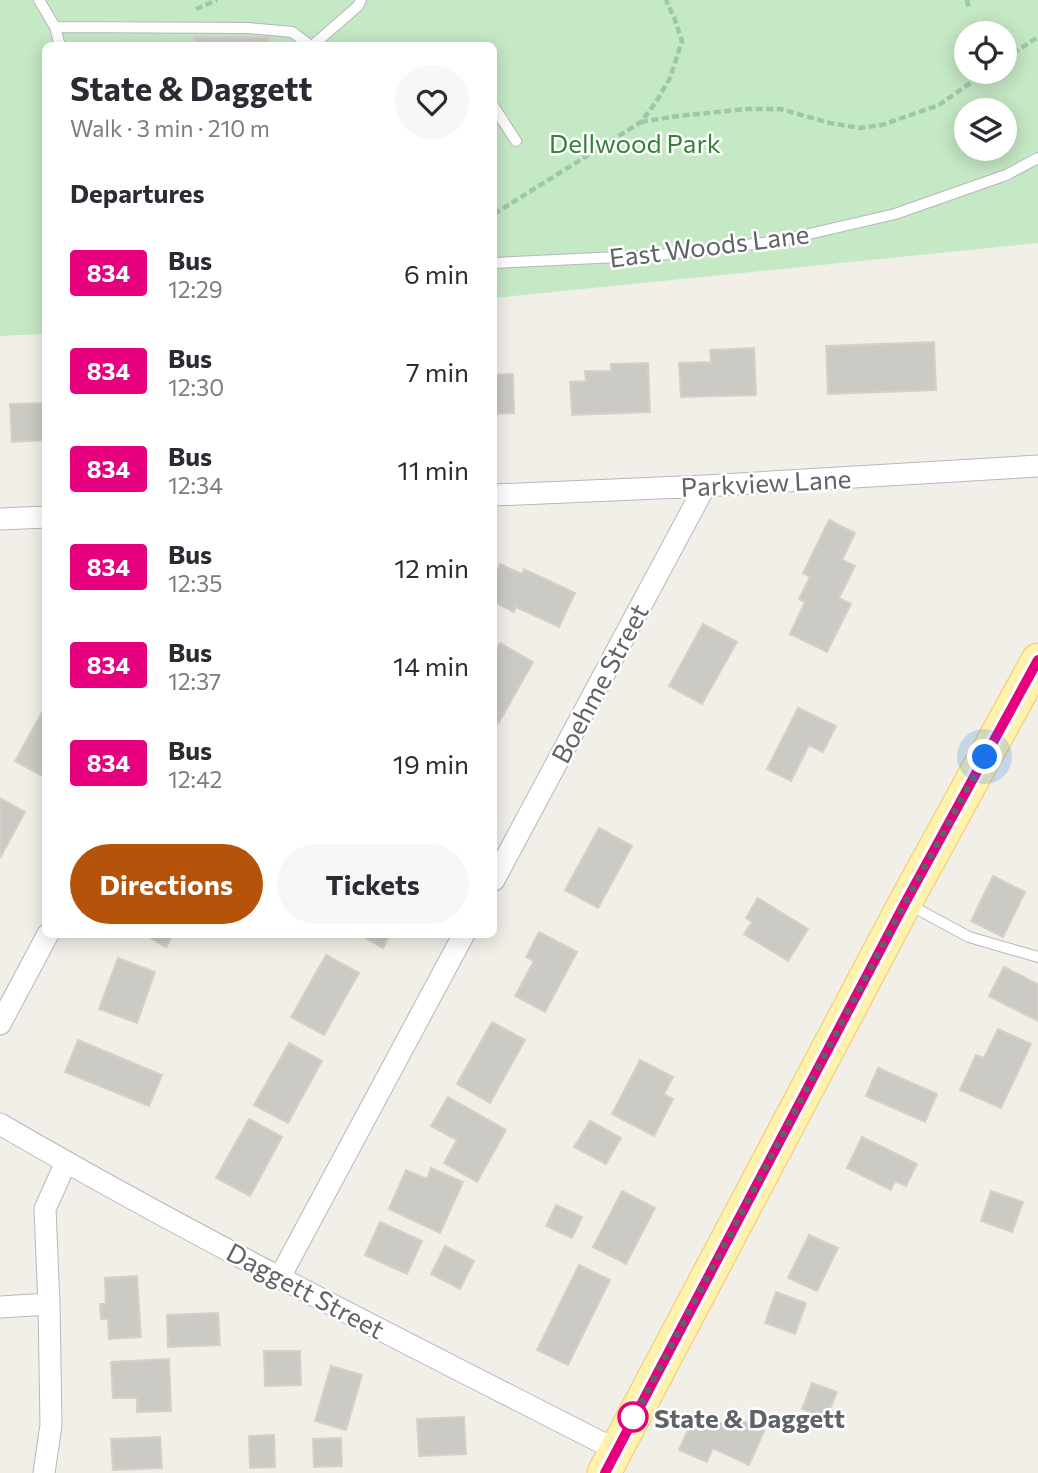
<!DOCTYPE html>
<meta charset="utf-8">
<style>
:root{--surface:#fff;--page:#f7f7f7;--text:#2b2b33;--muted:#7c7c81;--accent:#b45309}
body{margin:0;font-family:Commissioner,sans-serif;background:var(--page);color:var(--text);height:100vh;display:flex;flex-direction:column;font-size:26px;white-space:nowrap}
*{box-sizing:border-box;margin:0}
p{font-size:23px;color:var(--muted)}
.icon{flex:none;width:38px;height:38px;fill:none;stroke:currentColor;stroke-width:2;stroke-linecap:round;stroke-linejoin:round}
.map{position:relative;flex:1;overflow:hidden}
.side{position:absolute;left:42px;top:42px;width:455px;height:896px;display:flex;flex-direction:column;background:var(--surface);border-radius:10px;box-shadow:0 4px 18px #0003}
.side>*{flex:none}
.badge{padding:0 14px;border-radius:5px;font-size:24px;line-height:46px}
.tools{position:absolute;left:954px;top:21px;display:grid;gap:14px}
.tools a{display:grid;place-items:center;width:63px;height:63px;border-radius:50%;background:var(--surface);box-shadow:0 4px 18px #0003;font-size:35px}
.you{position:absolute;width:35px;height:35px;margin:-18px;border:5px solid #fff;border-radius:50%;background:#1a73e8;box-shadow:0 0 0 10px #1a73e833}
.map>.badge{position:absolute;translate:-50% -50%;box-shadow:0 0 0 4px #fff}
h2{padding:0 28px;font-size:26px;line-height:63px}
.round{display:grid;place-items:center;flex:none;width:74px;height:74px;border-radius:37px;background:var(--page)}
.summary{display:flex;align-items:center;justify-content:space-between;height:119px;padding:0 28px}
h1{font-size:33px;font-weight:700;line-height:52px}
.action{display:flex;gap:14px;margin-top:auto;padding:14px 28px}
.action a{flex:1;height:80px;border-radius:42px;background:var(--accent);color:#fff;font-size:28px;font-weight:700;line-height:80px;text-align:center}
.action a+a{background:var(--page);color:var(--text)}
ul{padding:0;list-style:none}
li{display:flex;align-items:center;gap:21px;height:98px;padding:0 28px}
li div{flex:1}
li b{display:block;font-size:26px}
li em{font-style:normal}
li .badge{min-width:77px;font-weight:700;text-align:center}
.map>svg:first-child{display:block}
.green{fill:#c5e8c5;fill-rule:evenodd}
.building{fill:#cccac5;stroke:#d6d1c6;stroke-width:2}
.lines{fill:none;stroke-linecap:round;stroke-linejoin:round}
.service-casing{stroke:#b5b8bc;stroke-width:12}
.minor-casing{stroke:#b5b8bc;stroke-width:23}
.primary-casing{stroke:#f2c960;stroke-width:35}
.path{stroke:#9cc7a9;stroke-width:4.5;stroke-dasharray:7 3.5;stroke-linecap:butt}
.service{stroke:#fff;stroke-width:10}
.minor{stroke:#fff;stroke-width:21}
.primary{stroke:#fff2af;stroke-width:33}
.line-casing{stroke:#fff;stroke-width:16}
.line{stroke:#e6007e;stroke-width:10}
.walk{stroke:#5f6368;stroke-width:7;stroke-dasharray:0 12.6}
.stop-dot{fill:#fff;stroke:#e6007e;stroke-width:3.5}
.labels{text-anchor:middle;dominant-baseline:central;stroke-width:5;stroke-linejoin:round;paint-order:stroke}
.park-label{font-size:26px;fill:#348238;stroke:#fff}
.street-label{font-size:26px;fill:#5f6368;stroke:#fff}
.stop-label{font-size:26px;font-weight:bold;fill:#5f6368;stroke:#fff;text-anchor:start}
</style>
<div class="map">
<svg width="1038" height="1473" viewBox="0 0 1038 1473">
<rect width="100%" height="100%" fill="#f1efe8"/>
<path class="green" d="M0,0H1038V243L494,298V46H46L45,334L0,336ZM966,33H1004V72H966ZM966,110H1004V149H966Z"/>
<path class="building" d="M194,37H269V46H194Z
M934,342L936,390L828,394L826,346Z
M754,348L756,395L681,397L679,363L711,362L710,350Z
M648,363L650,412L572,415L570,382L586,381L585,371H611V364Z
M513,374L514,413L494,414V375Z
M46,403V440L12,442L10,404Z
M829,520L855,533L842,560L855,566L839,598L851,604L827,652L790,634L805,602L799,599L810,577L803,573Z
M500,564L522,574L524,569L575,593L559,627L516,607L514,612L494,602V577Z
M703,624L737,642L702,704L669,686Z
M500,643L533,662L498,724L494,721V655Z
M46,705V778L15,761Z
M798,708L836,726L823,752L809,745L791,781L767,769Z
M0,798L25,812L0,858Z
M599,828L632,846L598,908L565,890Z
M993,876L1025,892L1003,937L971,921Z
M758,898L808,929L788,961L744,934L752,922L746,918Z
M539,932L577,952L545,1012L515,996L534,961L526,957Z
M144,934H173L166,947Z
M359,934H390L383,948Z
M326,955L359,973L324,1035L291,1017Z
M118,958L155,972L137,1023L99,1009Z
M1004,967L1038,984V1021L989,996Z
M492,1022L525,1040L490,1103L457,1084Z
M998,1029L1031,1044L1001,1108L960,1090L976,1055L984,1058Z
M78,1040L162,1075L149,1106L65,1072Z
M289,1043L322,1061L288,1123L254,1105Z
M640,1060L673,1077L664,1094L673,1099L654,1136L612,1114Z
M878,1068L937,1094L925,1122L866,1096Z
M448,1097L506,1130L477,1182L444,1163L457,1140L431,1126Z
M249,1119L282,1137L250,1196L216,1178Z
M590,1121L621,1138L606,1164L574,1147Z
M862,1137L917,1164L906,1186L895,1181L891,1190L847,1168Z
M431,1168L463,1182L440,1233L389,1209L406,1170L427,1179Z
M622,1191L655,1208L626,1264L593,1247Z
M991,1191L1023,1202L1012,1232L981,1221Z
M556,1205L582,1217L572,1238L546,1226Z
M380,1222L422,1241L407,1274L365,1255Z
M809,1235L838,1248L817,1291L788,1278Z
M445,1246L474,1261L460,1289L431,1274Z
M579,1265L610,1280L568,1365L537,1350Z
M137,1276L141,1337L109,1339L108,1319H101L100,1304H106L105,1278Z
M776,1292L806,1303L795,1334L765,1323Z
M218,1313L220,1345L168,1347L167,1315Z
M264,1351H300L301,1385L265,1386Z
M169,1359L171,1411L137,1412V1398H113L111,1362Z
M331,1366L362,1375L346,1430L315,1421Z
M812,1383L837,1392L826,1419L802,1409Z
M696,1412L727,1426L731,1415L764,1431L749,1465L713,1448L707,1462L679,1450Z
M464,1417L466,1454L419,1456L417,1419Z
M274,1435L275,1467L250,1468L249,1436Z
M160,1437L162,1468L113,1470L111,1439Z
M341,1438L342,1466L314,1467L313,1439Z"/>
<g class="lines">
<g class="service-casing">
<path id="service" d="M39,0L55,27L60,46
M55,27L248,28L292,32L311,46
M312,46L358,6L361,0
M494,107L516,141
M494,263L660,255L779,241L895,214L1006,175L1038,158
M908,904L969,937L1038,957"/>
</g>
<g class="minor-casing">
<path id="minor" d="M494,495L705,486L1038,466
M0,519L46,517
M494,880L705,486
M0,1024L48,934
M0,1124C201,1241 409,1344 616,1450
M280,1277L464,934
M0,1307L49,1304
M44,1473L51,1425L49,1304L45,1209L66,1162"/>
</g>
<g class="primary-casing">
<path id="primary" d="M604,1473L905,903L1038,660"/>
</g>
<path class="path" d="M967,0L969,9
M196,9L217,0
M1004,59L1038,37
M641,122L678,116L747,109H780L830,123L860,128L882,125L939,105L986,72
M494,214L641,122L656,102L670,78L682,41L675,20L666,0"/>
<use href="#service" class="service"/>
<use href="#minor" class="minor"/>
<use href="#primary" class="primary"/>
</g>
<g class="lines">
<g class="line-casing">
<path id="line" d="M605,1473L905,903L1038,660"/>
</g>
<use href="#line" class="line"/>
<path class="walk" d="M633,1417L629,1426L905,903L985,757"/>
</g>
<circle class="stop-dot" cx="633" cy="1417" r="14"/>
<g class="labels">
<g class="park-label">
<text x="635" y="142">Dellwood Park</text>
</g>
<g class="street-label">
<text transform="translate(709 245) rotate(-7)">East Woods Lane</text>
<text transform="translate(766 482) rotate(-3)">Parkview Lane</text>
<text transform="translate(599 683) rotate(-62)">Boehme Street</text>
<text transform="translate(306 1290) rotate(28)">Daggett Street</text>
</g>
<g class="stop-label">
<text x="654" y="1417">State &amp; Daggett</text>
</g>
</g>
</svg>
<div class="tools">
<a><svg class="icon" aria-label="locate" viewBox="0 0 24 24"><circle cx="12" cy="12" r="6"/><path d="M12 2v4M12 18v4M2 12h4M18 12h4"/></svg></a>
<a><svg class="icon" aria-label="layers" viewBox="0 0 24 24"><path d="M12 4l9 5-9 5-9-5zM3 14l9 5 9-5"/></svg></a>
</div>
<div class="you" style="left:985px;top:757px"></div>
<section class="side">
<div class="summary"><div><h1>State &amp; Daggett</h1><p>Walk · 3 min · 210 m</p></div><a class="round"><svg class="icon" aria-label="heart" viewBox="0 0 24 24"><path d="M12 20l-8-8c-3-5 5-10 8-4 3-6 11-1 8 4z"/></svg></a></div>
<h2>Departures</h2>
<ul>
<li><span class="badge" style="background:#e6007e;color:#fff">834</span><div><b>Bus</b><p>12:29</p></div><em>6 min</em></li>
<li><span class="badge" style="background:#e6007e;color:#fff">834</span><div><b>Bus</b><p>12:30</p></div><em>7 min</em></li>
<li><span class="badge" style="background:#e6007e;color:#fff">834</span><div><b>Bus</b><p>12:34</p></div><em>11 min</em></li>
<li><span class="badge" style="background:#e6007e;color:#fff">834</span><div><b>Bus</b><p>12:35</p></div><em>12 min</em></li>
<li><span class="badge" style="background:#e6007e;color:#fff">834</span><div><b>Bus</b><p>12:37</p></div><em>14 min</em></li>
<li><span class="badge" style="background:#e6007e;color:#fff">834</span><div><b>Bus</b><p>12:42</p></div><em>19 min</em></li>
</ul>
<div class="action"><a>Directions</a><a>Tickets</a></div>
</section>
</div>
